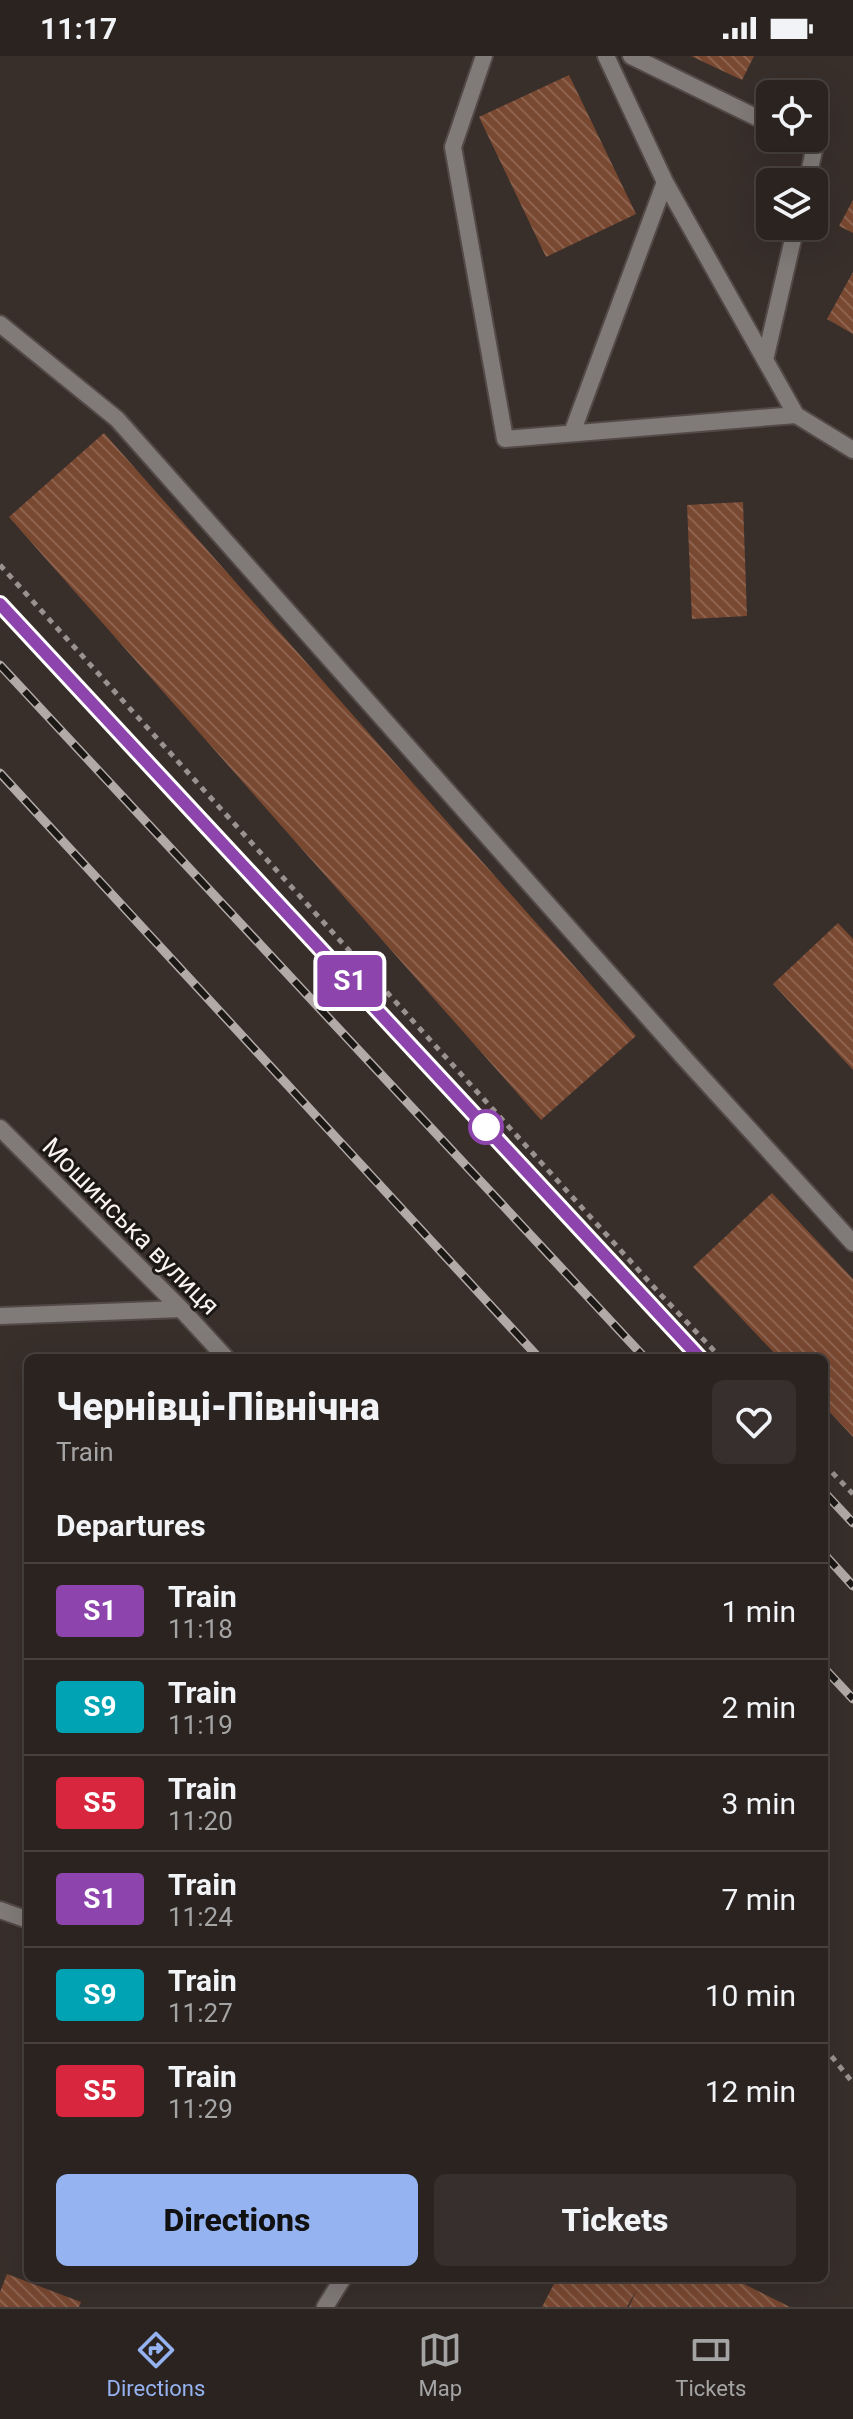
<!DOCTYPE html>
<meta charset="utf-8">
<style>
:root{--surface:#2a2320;--page:#362f2d;--text:#f1f3f6;--muted:#a5a4a5;--line:#46403e;--accent:#95b2f1}
body{margin:0;font-family:Roboto,sans-serif;background:var(--page);color:var(--text);height:100vh;display:flex;flex-direction:column;font-size:30px;white-space:nowrap}
*{box-sizing:border-box;margin:0}
p{font-size:26px;color:var(--muted)}
.icon{flex:none;width:44px;height:44px;fill:none;stroke:currentColor;stroke-width:2;stroke-linecap:round;stroke-linejoin:round}
.map{position:relative;flex:1;overflow:hidden}
.drawer{position:absolute;left:24px;top:1298px;width:804px;height:928px;display:flex;flex-direction:column;background:var(--surface);border-radius:12px;box-shadow:0 8px 32px #0002,0 0 0 2px var(--line)}
.drawer>*{flex:none}
.badge{padding:0 16px;border-radius:6px;font-size:28px;line-height:52px}
.buttons{position:absolute;left:756px;top:24px;display:grid;gap:16px}
.buttons a{display:grid;place-items:center;width:72px;height:72px;border-radius:12px;background:var(--surface);box-shadow:0 8px 32px #0002,0 0 0 2px var(--line);font-size:40px}
.map>.badge{position:absolute;translate:-50% -50%;box-shadow:0 0 0 4px #fff}
h2{padding:0 32px;font-size:30px;line-height:72px}
.round{display:grid;place-items:center;flex:none;width:84px;height:84px;border-radius:12px;background:var(--page)}
.summary{display:flex;align-items:center;justify-content:space-between;height:136px;padding:0 32px}
h1{font-size:38px;font-weight:800;line-height:60px}
.cta{display:flex;gap:16px;margin-top:auto;padding:16px 32px}
.cta a{flex:1;height:92px;border-radius:12px;background:var(--accent);color:#111;font-size:32px;font-weight:800;line-height:92px;text-align:center}
.cta a+a{background:var(--page);color:var(--text)}
ul{padding:0;list-style:none}
li{display:flex;align-items:center;gap:24px;height:96px;padding:0 32px;border-top:2px solid var(--line)}
li div{flex:1}
li b{display:block;font-size:30px}
li em{font-style:normal}
li .badge{min-width:88px;font-weight:700;text-align:center}
.status{display:flex;justify-content:space-between;align-items:center;height:56px;padding:0 40px;background:var(--surface);direction:ltr}
.status svg{height:22px;fill:currentColor}
.dock{display:flex;justify-content:space-around;align-items:center;height:112px;border-top:2px solid var(--line);background:var(--surface);font-size:22px;color:var(--muted)}
.dock a{display:grid;justify-items:center;gap:4px}
.dock .selected{color:var(--accent)}
.map>svg:first-child{display:block}
.building{fill:url(#building-back-hatch)}
.lines{fill:none;stroke-linecap:round;stroke-linejoin:round}
.service-casing{stroke:#534a47;stroke-width:20}
.minor-casing{stroke:#534a47;stroke-width:20}
.path{stroke:#9a928f;stroke-width:5;stroke-dasharray:6 6;stroke-linecap:butt}
.service{stroke:#807b79;stroke-width:16}
.minor{stroke:#807b79;stroke-width:16}
.rail-casing{stroke:#b2aaa7;stroke-width:9}
.rail{stroke:#1c1816;stroke-width:6;stroke-dasharray:18;stroke-linecap:butt}
.line-casing{stroke:#fff;stroke-width:18}
.line{stroke:#8e44ad;stroke-width:12}
.stop-dot{fill:#fff;stroke:#8e44ad;stroke-width:4}
.labels{text-anchor:middle;dominant-baseline:central;stroke-width:6;stroke-linejoin:round;paint-order:stroke}
.street-label{font-size:26px;fill:#faf3f1;stroke:#1c1816}
</style>
<div class="status"><b>11:17</b><svg viewBox="0 0 49 12"><path d="M0 12V9h3v3zM5 12V6h3v6zM10 12V3h3v9zM15 12V0h3v12zM26 1h20v11H26zM47 4h2v5h-2z"/></svg></div>
<div class="map">
<svg width="853" height="2251" viewBox="0 0 853 2251">
<defs>
<pattern id="building-back-hatch" width="6" height="6" patternUnits="userSpaceOnUse" patternTransform="scale(2)"><rect width="6" height="6" fill="#794831"/><path d="M-1 5l2 2M0 0l6 6M5-1l2 2" fill="none" stroke="#8d634f"/></pattern>
</defs>
<rect width="100%" height="100%" fill="#382f2b"/>
<path class="building" d="M691,0H754L742,24Z
M569,19L636,158L546,201L479,61Z
M853,144V177L839,170Z
M853,216V278L827,263Z
M104,377L636,980L541,1064L9,461Z
M743,446L747,560L692,563L687,449Z
M838,867L853,883V1014L773,928Z
M772,1137L853,1223V1381L824,1350V1302H779L693,1211Z
M7,2218L81,2246L79,2251H0V2236Z
M557,2222H732L790,2251H629L637,2233L627,2251H542Z"/>
<g class="lines">
<g class="service-casing">
<path id="service" d="M484,0L453,91L505,383L796,359
M606,0L665,126L796,359L853,394
M631,0L770,68
M800,82L815,90L807,126
M765,304L796,170
M572,377L665,126"/>
</g>
<g class="minor-casing">
<path id="minor" d="M0,268L117,363L686,1004L853,1187
M0,1072L181,1253L226,1302
M0,1260L181,1253
M0,1854L28,1864
M325,2251L343,2222"/>
</g>
<path class="path" d="M0,509L662,1240L721,1302
M824,1408L853,1438
M824,1991L853,2027"/>
<use href="#service" class="service"/>
<use href="#minor" class="minor"/>
<g class="rail-casing">
<path id="rail" d="M0,548L700,1302
M0,609L645,1302
M0,717L539,1302
M824,1436L853,1467
M824,1498L853,1530
M824,1612L853,1643"/>
</g>
<use href="#rail" class="rail"/>
</g>
<g class="lines">
<g class="line-casing">
<path id="line" d="M0,548L700,1302"/>
</g>
<use href="#line" class="line"/>
</g>
<circle class="stop-dot" cx="486" cy="1071" r="16"/>
<g class="labels">
<g class="street-label">
<text transform="translate(131 1170) rotate(45)">Мошинська вулиця</text>
</g>
</g>
</svg>
<div class="buttons">
<a><svg class="icon" aria-label="locate" viewBox="0 0 24 24"><circle cx="12" cy="12" r="6"/><path d="M12 2v4M12 18v4M2 12h4M18 12h4"/></svg></a>
<a><svg class="icon" aria-label="layers" viewBox="0 0 24 24"><path d="M12 4l9 5-9 5-9-5zM3 14l9 5 9-5"/></svg></a>
</div>
<b class="badge" style="left:350px;top:925px;background:#8e44ad;color:#fff">S1</b>
<section class="drawer">
<div class="summary"><div><h1>Чернівці-Північна</h1><p>Train</p></div><a class="round"><svg class="icon" aria-label="heart" viewBox="0 0 24 24"><path d="M12 20l-8-8c-3-5 5-10 8-4 3-6 11-1 8 4z"/></svg></a></div>
<h2>Departures</h2>
<ul>
<li><span class="badge" style="background:#8e44ad;color:#fff">S1</span><div><b>Train</b><p>11:18</p></div><em>1 min</em></li>
<li><span class="badge" style="background:#00a3b4;color:#fff">S9</span><div><b>Train</b><p>11:19</p></div><em>2 min</em></li>
<li><span class="badge" style="background:#d7263d;color:#fff">S5</span><div><b>Train</b><p>11:20</p></div><em>3 min</em></li>
<li><span class="badge" style="background:#8e44ad;color:#fff">S1</span><div><b>Train</b><p>11:24</p></div><em>7 min</em></li>
<li><span class="badge" style="background:#00a3b4;color:#fff">S9</span><div><b>Train</b><p>11:27</p></div><em>10 min</em></li>
<li><span class="badge" style="background:#d7263d;color:#fff">S5</span><div><b>Train</b><p>11:29</p></div><em>12 min</em></li>
</ul>
<div class="cta"><a>Directions</a><a>Tickets</a></div>
</section>
</div>
<nav class="dock">
<a class="selected"><svg class="icon" aria-label="directions" viewBox="0 0 24 24"><path d="M12 3l9 9-9 9-9-9zM9 14v-3h6M13 9l2 2-2 2"/></svg>Directions</a>
<a><svg class="icon" aria-label="map" viewBox="0 0 24 24"><path d="M3 6l6-2 6 2 6-2v14l-6 2-6-2-6 2zM9 4v14M15 6v14"/></svg>Map</a>
<a><svg class="icon" aria-label="tickets" viewBox="0 0 24 24"><path d="M3 7h18v10H3zM15 7v10"/></svg>Tickets</a>
</nav>
